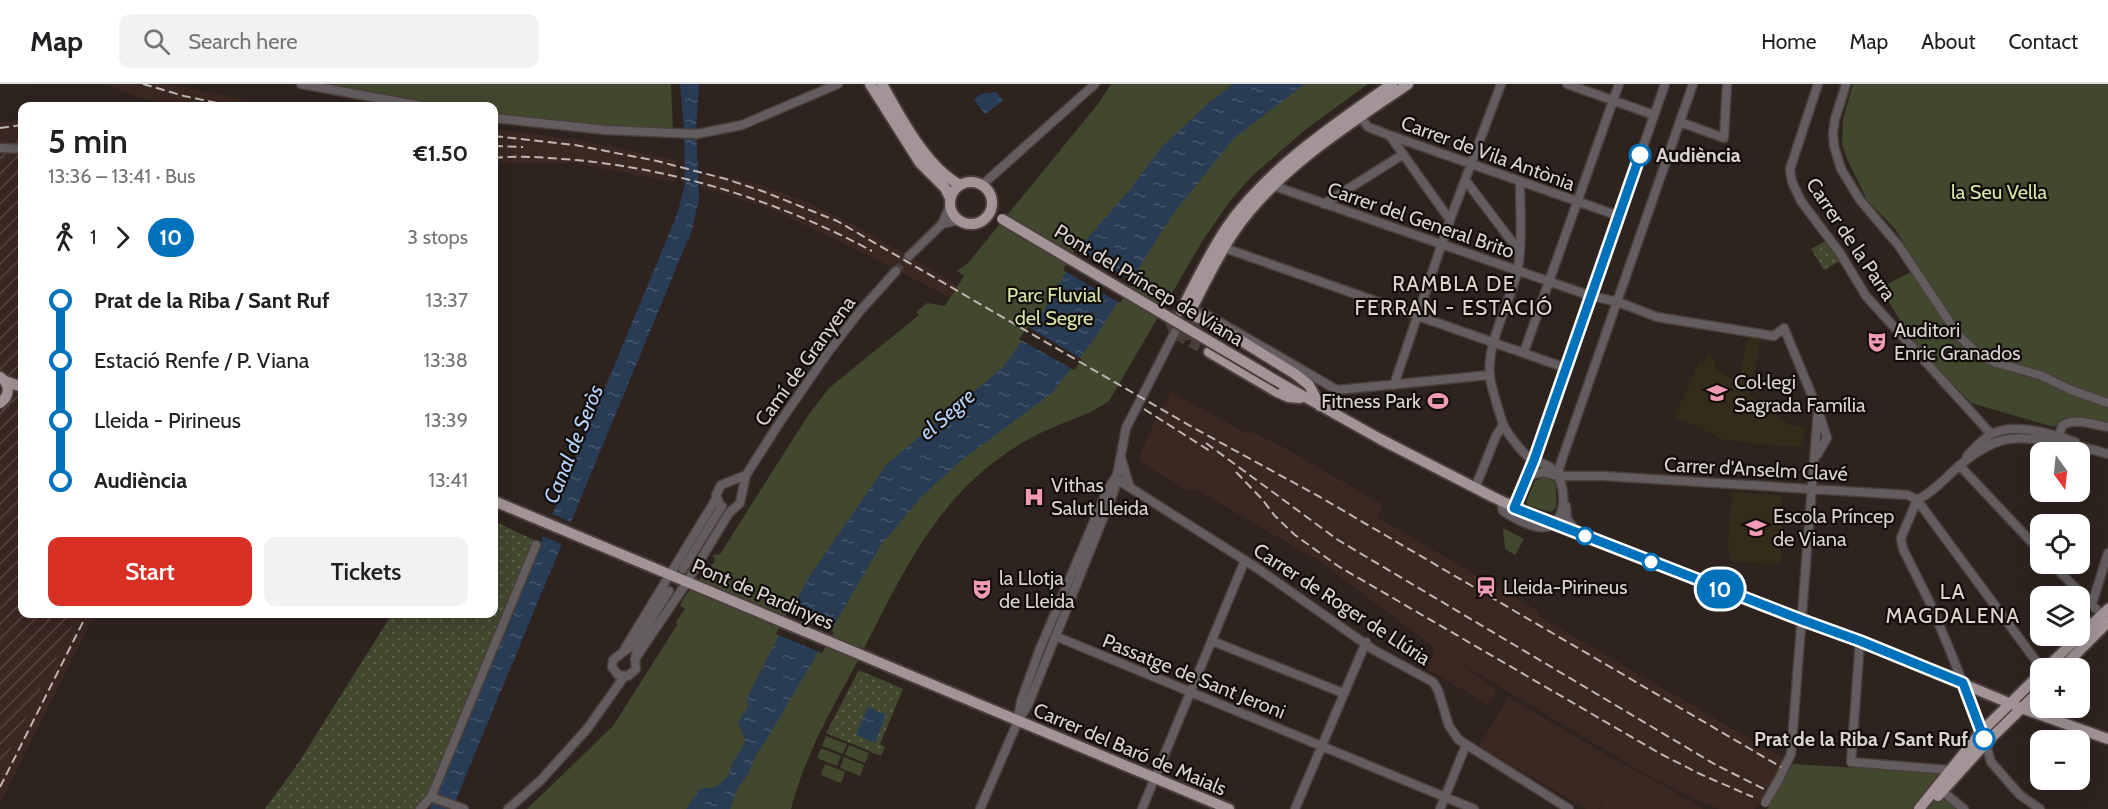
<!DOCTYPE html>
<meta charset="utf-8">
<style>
:root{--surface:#fff;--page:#f2f2f2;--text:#202124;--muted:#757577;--line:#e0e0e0;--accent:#d93025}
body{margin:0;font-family:Cabin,sans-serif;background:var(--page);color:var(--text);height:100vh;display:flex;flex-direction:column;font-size:22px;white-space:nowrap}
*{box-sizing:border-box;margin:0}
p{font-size:20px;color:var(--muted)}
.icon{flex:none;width:33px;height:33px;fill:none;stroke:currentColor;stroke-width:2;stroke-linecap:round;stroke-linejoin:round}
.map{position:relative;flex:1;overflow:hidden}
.sheet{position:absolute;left:18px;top:18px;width:480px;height:516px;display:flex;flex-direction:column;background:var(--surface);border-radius:12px;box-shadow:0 6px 24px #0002}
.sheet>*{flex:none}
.badge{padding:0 12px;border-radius:20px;font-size:21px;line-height:39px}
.needle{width:39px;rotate:165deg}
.controls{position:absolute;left:2030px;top:358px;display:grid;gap:12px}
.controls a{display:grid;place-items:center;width:60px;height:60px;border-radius:12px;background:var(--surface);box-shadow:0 6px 24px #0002;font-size:30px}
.map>.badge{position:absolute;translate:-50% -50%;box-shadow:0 0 0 3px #fff}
.legs{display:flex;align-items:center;gap:9px;height:66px;padding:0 30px;font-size:20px}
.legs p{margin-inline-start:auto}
.head{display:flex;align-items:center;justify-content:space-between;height:102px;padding:0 30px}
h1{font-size:33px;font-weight:600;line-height:45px}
.primary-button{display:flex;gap:12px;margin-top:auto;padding:12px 30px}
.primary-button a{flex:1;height:69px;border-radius:12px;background:var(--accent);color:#fff;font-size:24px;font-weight:600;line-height:69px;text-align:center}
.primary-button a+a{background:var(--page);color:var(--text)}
ul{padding:0 30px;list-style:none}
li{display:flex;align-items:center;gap:21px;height:60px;font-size:22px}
li i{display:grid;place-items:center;width:9px;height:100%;margin:0 8px;background:currentColor}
li i::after{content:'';width:15px;height:15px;margin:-8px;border:4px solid;border-radius:50%;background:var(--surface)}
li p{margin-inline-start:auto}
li:first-child i{background:linear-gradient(#0000 50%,currentColor 0)}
li:last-child i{background:linear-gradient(currentColor 50%,#0000 0)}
header{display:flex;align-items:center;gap:36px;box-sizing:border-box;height:84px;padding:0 30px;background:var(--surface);border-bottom:2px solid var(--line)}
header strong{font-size:28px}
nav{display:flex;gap:33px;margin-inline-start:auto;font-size:21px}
.search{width:420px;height:54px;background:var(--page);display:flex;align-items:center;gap:15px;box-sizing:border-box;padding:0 21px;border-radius:12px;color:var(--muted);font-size:22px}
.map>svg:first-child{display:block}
.built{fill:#3a2821}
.industrial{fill:url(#industrial-furrows)}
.education{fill:#332c1b}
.green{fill:#42482e}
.garden{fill:url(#garden-dots)}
.water{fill:url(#water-ripples)}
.pier{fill:#2e231e}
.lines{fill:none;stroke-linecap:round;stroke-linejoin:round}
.minor-tunnel{stroke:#483d39;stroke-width:8;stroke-dasharray:8 4;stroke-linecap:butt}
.major-tunnel{stroke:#483d39;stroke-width:10;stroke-dasharray:10 5;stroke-linecap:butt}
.minor-casing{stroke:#4a3f3a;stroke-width:11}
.major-casing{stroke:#4a3f3a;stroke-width:14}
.minor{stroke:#645d5f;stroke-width:8}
.major{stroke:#a29497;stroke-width:10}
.rail{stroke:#bfb6b3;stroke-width:2;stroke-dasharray:9 4.5;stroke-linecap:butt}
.minor-bridge-casing{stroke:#4a3f3a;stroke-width:11;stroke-linecap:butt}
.major-bridge-casing{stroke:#4a3f3a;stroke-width:14;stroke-linecap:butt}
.minor-bridge{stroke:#645d5f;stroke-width:8}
.major-bridge{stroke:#a29497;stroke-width:10}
.line-1-casing{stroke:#fff;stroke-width:14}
.line-1{stroke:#0072bc;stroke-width:9}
.stop-1-dot{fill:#fff;stroke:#0072bc;stroke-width:3}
.labels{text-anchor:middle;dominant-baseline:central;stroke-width:4.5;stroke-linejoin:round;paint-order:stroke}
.street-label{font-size:20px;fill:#dad2cf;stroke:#120d0b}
.stop-label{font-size:20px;font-weight:bold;fill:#dad2cf;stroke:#120d0b;text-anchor:start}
.park-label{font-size:20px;fill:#d7e4a7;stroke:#120d0b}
.poi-label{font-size:20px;fill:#dad2cf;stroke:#120d0b;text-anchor:start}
.neighbourhood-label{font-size:21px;letter-spacing:1.5px;fill:#e2d2cc;stroke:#120d0b}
.water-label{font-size:21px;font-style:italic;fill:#b5d3fb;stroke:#120d0b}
</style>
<header>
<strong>Map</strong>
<div class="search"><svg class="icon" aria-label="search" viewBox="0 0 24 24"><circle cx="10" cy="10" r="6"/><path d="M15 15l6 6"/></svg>Search here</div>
<nav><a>Home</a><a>Map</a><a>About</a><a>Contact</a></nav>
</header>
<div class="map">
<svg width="2108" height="725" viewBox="0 0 2108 725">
<defs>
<pattern id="industrial-furrows" width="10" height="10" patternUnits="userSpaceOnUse" patternTransform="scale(1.5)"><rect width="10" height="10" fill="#3a2821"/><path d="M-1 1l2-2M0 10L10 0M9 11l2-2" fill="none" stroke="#564640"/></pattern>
<pattern id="garden-dots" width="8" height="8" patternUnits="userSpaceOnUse" patternTransform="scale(1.5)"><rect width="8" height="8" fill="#42482e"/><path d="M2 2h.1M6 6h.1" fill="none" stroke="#5d624b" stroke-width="1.8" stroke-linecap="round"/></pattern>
<pattern id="water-ripples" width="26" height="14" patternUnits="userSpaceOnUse" patternTransform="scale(1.5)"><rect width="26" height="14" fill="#293c55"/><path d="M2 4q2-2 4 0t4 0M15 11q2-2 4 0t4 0" fill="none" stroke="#47576c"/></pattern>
</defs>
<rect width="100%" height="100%" fill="#2e231e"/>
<path class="built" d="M104,0H170L273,22H179L140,14Z
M22,35V56L0,59V39Z
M494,45L574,55L675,76V98L572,79H494Z
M702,87L758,100L805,117L864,146L958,202L950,214L884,179L771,125L701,103Z
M1171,308L1248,350L1250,347L1278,360L1383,421L1377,433L1538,527L1540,533L1783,674L1782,682L1755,725H1720L1701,718L1656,696L1453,575L1497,606L1488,621L1428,585L1435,564L1322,479L1194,404L1190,408L1139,377V372L1154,340Z
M78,530H95L0,720V686Z
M1508,613L1624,681L1598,725H1586L1479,662Z
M1625,680L1704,725H1599Z"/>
<path class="industrial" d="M22,56V530H78L0,686V59Z"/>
<path class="education" d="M1748,252L1761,254L1749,312L1761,318V319L1790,341L1805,343L1803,363L1758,360L1720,355L1717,352L1674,333L1699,278L1704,279L1708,270L1713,272V276H1715V285L1738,299Z
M1732,408L1781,411V480L1732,478L1728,464Z"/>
<path class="green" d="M317,0H671L673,48L494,30V22H434Z
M1111,0H1368L1305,46L1252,92L1230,117L1203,156L1109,317C1090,331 1068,336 1047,346C1026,355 1007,368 989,382C924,434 892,512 854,584C829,630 804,674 791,725H527L613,642L677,541L676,538L685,525L680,521L685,512L715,477L713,471L720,470L807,333L829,304L919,231L916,228L927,219L945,222L964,192L957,187L968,179L1098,20Z
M1853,0H2108V317L1984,272L1955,245L1896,146L1867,116L1847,75L1842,60L1843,35Z
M1911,188L1979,274L1990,282L2018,287L2108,321V339L2064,334L2054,343L1971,319L1909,254L1910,252L1880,204Z
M1545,393L1554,397L1556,403V424L1551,428L1529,422L1526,418L1535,397Z
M1503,444L1524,455L1515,471L1505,465Z
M826,652L847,660L843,670L822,662Z
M849,661L869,669L865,679L845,671Z
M821,664L841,672L837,682L817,674Z
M844,673L864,681L860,692L840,684Z
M825,680L845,688L841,699L821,691Z
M1793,680L1940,689L1931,703L1957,725H1767Z"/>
<path class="garden" d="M1826,157L1840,177L1824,186L1811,165Z
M494,437L540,459L525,497L427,711L417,725H265L299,678L392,530H494Z
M859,586L903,605L880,660L885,663L881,672L826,649Z"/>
<path class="water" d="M680,0H699L696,45L699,114L692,146L452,725H430L678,128L685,99L684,45Z
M1233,0H1305L1234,54L1172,131L1095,254L1052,309L963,375L921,413L881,461L767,655L757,669L747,692L737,705L730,725H686L699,705L716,703L728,692L734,676L745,659L744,653L738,638L748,623L747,614L807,496L887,380L1003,283L1043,227L1083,159L1127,109L1161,64L1206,21Z
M996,8L1003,17L985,30L974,16L980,10Z
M868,623L886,631L875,659L856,651Z"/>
<path class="pier" d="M1076,164L1134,198L1120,219L1063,186Z
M1028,243L1082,275L1074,286L1019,255Z
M552,430L573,439L563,461L543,452Z
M787,529L834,548L822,569L776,550Z"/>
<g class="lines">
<path class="minor-tunnel" d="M896,187L909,172"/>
<path class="major-tunnel" d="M1181,252L1190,251L1196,245L1197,236C1185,216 1163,235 1175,248C1181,255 1200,263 1209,268"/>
<g class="minor-casing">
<path id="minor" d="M301,0L422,22
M1567,0L1654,31
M1818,0L1790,85L1792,98L1801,117L1840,169L1866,212L1991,350
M1846,0L1835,35L1833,49L1834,62L1841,85L1860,116L1899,162L1959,252L1980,272L1997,279L2040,291L2071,306L2108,319
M1357,28L1368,43L1389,51L1619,132
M494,34L605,46L697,50L742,41L838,0
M1680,38L1724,54L1727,0
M1390,52L1450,136
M0,64L22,65
M1466,97L1519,167
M982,101L1095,0
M1274,102L1591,212L1618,218L1657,233L1774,252L1784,244L1818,326L1791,670L1779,695
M1324,120L1402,71
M942,140L959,136
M1219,162L1566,284
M909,172L942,140L950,122
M1194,230L1204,229L1337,306L1490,291
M1524,268L1619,0
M1394,301L1450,136L1501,0
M2056,354L2059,352L2062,342C2074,333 2094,341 2108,343
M1817,371L1827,354L1819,329
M1967,372C1975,364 1982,355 1992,350C2014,338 2053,350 2075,358
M1121,374L1130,404
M1960,382L2040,467
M1526,392L1543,388L1559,392H1603L1908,411L1917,416L2042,585
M1559,392V384L1693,0
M1115,394L1257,484L1374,566L1433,598L1438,606L1449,642L1459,656L1569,725
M1475,404L1496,352L1503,341
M1917,416L1901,454L1903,465L1931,521L1951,569L1982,647L1991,678L2020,711L2040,725
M1917,416C1934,408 1946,393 1960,381C1972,371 1988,360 2004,356C2029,350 2082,362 2108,370
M1501,417L1503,427C1519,437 1552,457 1561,429C1566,415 1563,392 1550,383C1544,379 1536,378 1530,374C1523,370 1508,350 1504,342C1501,336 1493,307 1491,299C1483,265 1509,221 1517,189C1523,160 1520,127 1520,98
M719,419L716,411L721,401L746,391
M1566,422L1567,435L1576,447
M1517,435L1514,424L1534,376L1665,0
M2052,480L2106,535
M683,485L722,422
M2092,520L2108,469
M1055,552L1474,725
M639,556L613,576L612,583L618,591L628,592L636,585L635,575L639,556L669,507
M1212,557L1343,609
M1860,557L1851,678L1949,686
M622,569L716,415
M635,575L687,498L729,429L740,419L746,391L780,338L829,267L860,227L896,187
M1018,635L1021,617L1039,567L1106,409L1113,397
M1942,707L1964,725
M431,713L536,461
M420,725L431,713L464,725
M508,725L541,696L587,645L624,593
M980,725L1018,637L1028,621L1114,407L1126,344L1175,248
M1142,725L1245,476
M1295,725L1366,558
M1440,725L1466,661"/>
</g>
<g class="major-casing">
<path id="major" d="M870,0L920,79L945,104L950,114
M882,0C900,32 926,83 960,101
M950 119a21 21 0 1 1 42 0a21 21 0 1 1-42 0Z
M1181,227C1195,199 1209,170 1227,143C1266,86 1336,39 1392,0
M1190,228C1204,201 1217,173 1234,148C1276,86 1348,41 1408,0
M1194,232L1211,238L1295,290L1309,301L1320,322
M1209,268L1277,308L1288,313L1300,314
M0,293C11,300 10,312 0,319
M5,297L22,303
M1282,300L1380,355L1493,413L1538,434L1802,536L1860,557L2021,624L2108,655
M494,417L1229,725
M2045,585L2108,525
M2061,585L2108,538
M1938,712L1985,660L2040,606
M1919,725L1982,647L2040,590"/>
</g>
<use href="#minor" class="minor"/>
<use href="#major" class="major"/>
<path class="rail" d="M143,0L184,12L232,22
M0,44L22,41
M494,52L575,61L657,77L726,95L762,107L837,137L1192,343L1320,413L1781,683
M494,62L523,63
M494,74C521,71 548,74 576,76C679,86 781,118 872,167
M1144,325L1210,367
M1206,359L1338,456L1716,681L1766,706
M1236,388L1262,415L1275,432L1295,451L1338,482L1659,669L1700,690L1753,713
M0,703L87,530"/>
<g class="minor-bridge-casing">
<path id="minor-bridge" d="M1765,719L1779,695"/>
</g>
<g class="major-bridge-casing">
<path id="major-bridge" d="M1002,135L1282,300"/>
</g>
<use href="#minor-bridge" class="minor-bridge"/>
<use href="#major-bridge" class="major-bridge"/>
</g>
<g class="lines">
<g class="line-1-casing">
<path id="line-1" d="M1640,71L1534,376L1514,424L1802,536L1860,557L1963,599L1984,655"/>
</g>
<use href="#line-1" class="line-1"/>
</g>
<defs>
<g id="theatre-bare" transform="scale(1.62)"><path d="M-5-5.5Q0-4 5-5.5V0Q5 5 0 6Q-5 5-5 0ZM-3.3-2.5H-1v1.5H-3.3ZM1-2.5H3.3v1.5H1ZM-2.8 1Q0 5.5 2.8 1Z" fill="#f09ab5" stroke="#120d0b" stroke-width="2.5" paint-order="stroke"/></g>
<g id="school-bare" transform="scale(1.62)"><path d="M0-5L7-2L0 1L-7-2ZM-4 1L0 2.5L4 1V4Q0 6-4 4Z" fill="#f09ab5" stroke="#120d0b" stroke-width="2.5" paint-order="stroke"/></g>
<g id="stadium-bare" transform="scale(1.62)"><path d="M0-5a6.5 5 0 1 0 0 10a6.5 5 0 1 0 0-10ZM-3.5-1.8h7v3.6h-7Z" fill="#f09ab5" stroke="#120d0b" stroke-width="2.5" paint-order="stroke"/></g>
<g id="hospital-bare" transform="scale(1.62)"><path d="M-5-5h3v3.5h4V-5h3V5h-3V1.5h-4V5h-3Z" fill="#f09ab5" stroke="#120d0b" stroke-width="2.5" paint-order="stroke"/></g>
<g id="station-bare" transform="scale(1.62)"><path d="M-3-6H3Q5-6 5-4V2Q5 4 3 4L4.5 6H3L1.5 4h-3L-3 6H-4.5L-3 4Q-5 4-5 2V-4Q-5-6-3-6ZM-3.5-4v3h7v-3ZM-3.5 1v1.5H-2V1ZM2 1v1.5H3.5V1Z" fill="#f09ab5" stroke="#120d0b" stroke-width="2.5" paint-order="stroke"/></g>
</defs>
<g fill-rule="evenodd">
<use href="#theatre-bare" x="1877" y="258"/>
<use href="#school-bare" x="1717" y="309"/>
<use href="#stadium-bare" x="1438" y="317"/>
<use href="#hospital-bare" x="1034" y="413"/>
<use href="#school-bare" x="1756" y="444"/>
<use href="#station-bare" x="1486" y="503"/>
<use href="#theatre-bare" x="982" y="505"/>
</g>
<g class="stop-1-dot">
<circle cx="1640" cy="71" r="10"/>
<circle cx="1585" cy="452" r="8"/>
<circle cx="1651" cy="478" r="8"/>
<circle cx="1984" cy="655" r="10"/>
</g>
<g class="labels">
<g class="street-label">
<text transform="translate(1488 69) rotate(20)">Carrer de Vila Antònia</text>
<text transform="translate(1421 136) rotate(19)">Carrer del General Brito</text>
<text transform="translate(1851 155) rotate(56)">Carrer de la Parra</text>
<text transform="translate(1149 201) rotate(31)">Pont del Príncep de Viana</text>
<text transform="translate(805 277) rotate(-54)">Camí de Granyena</text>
<text transform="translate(1756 385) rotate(3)">Carrer d'Anselm Clavé</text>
<text transform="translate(763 510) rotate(23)">Pont de Pardinyes</text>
<text transform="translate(1342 520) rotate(33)">Carrer de Roger de Llúria</text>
<text transform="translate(1194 592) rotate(22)">Passatge de Sant Jeroni</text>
<text transform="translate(1130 665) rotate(23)">Carrer del Baró de Maials</text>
</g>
<g class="stop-label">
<text x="1656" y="71">Audiència</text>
<text x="1968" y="655" text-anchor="end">Prat de la Riba / Sant Ruf</text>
</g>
<g class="park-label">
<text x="1999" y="108">la Seu Vella</text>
<text x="1054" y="211">Parc Fluvial<tspan x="1054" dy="23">del Segre</tspan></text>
</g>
<g class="poi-label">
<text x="1894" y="246">Auditori<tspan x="1894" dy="23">Enric Granados</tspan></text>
<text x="1734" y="298">Col·legi<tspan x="1734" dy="23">Sagrada Família</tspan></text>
<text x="1421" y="317" text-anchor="end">Fitness Park</text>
<text x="1051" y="401">Vithas<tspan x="1051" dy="23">Salut Lleida</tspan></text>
<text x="1773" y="432">Escola Príncep<tspan x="1773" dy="23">de Viana</tspan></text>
<text x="999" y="494">la Llotja<tspan x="999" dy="23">de Lleida</tspan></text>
<text x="1503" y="503">Lleida-Pirineus</text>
</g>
<g class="neighbourhood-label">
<text x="1454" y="199">RAMBLA DE<tspan x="1454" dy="24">FERRAN - ESTACIÓ</tspan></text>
<text x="1953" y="507">LA<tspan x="1953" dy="24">MAGDALENA</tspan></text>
</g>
<g class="water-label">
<text transform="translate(947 330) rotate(-41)">el Segre</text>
<text transform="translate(573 360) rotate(-68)">Canal de Seròs</text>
</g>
</g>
</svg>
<div class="controls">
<a><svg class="needle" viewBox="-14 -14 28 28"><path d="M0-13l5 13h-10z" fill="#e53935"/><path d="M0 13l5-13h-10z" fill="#757577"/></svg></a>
<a><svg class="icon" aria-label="locate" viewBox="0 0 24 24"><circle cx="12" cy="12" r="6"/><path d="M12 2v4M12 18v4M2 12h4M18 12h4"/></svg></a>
<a><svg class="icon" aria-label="layers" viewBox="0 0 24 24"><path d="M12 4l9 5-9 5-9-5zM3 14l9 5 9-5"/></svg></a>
<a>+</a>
<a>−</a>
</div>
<b class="badge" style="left:1720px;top:505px;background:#0072bc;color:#fff">10</b>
<section class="sheet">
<div class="head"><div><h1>5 min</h1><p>13:36 – 13:41 · Bus</p></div><b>€1.50</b></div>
<div class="legs"><svg class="icon" aria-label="walk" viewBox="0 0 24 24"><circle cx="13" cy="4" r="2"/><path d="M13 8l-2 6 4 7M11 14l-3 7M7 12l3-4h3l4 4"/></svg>1<svg class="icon" aria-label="forward" viewBox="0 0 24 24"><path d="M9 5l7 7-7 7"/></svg><b class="badge" style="background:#0072bc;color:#fff">10</b><p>3 stops</p></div>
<ul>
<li><i style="color:#0072bc"></i><b>Prat de la Riba / Sant Ruf</b><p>13:37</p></li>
<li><i style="color:#0072bc"></i><span>Estació Renfe / P. Viana</span><p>13:38</p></li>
<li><i style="color:#0072bc"></i><span>Lleida - Pirineus</span><p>13:39</p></li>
<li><i style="color:#0072bc"></i><b>Audiència</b><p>13:41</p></li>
</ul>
<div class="primary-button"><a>Start</a><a>Tickets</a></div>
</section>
</div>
